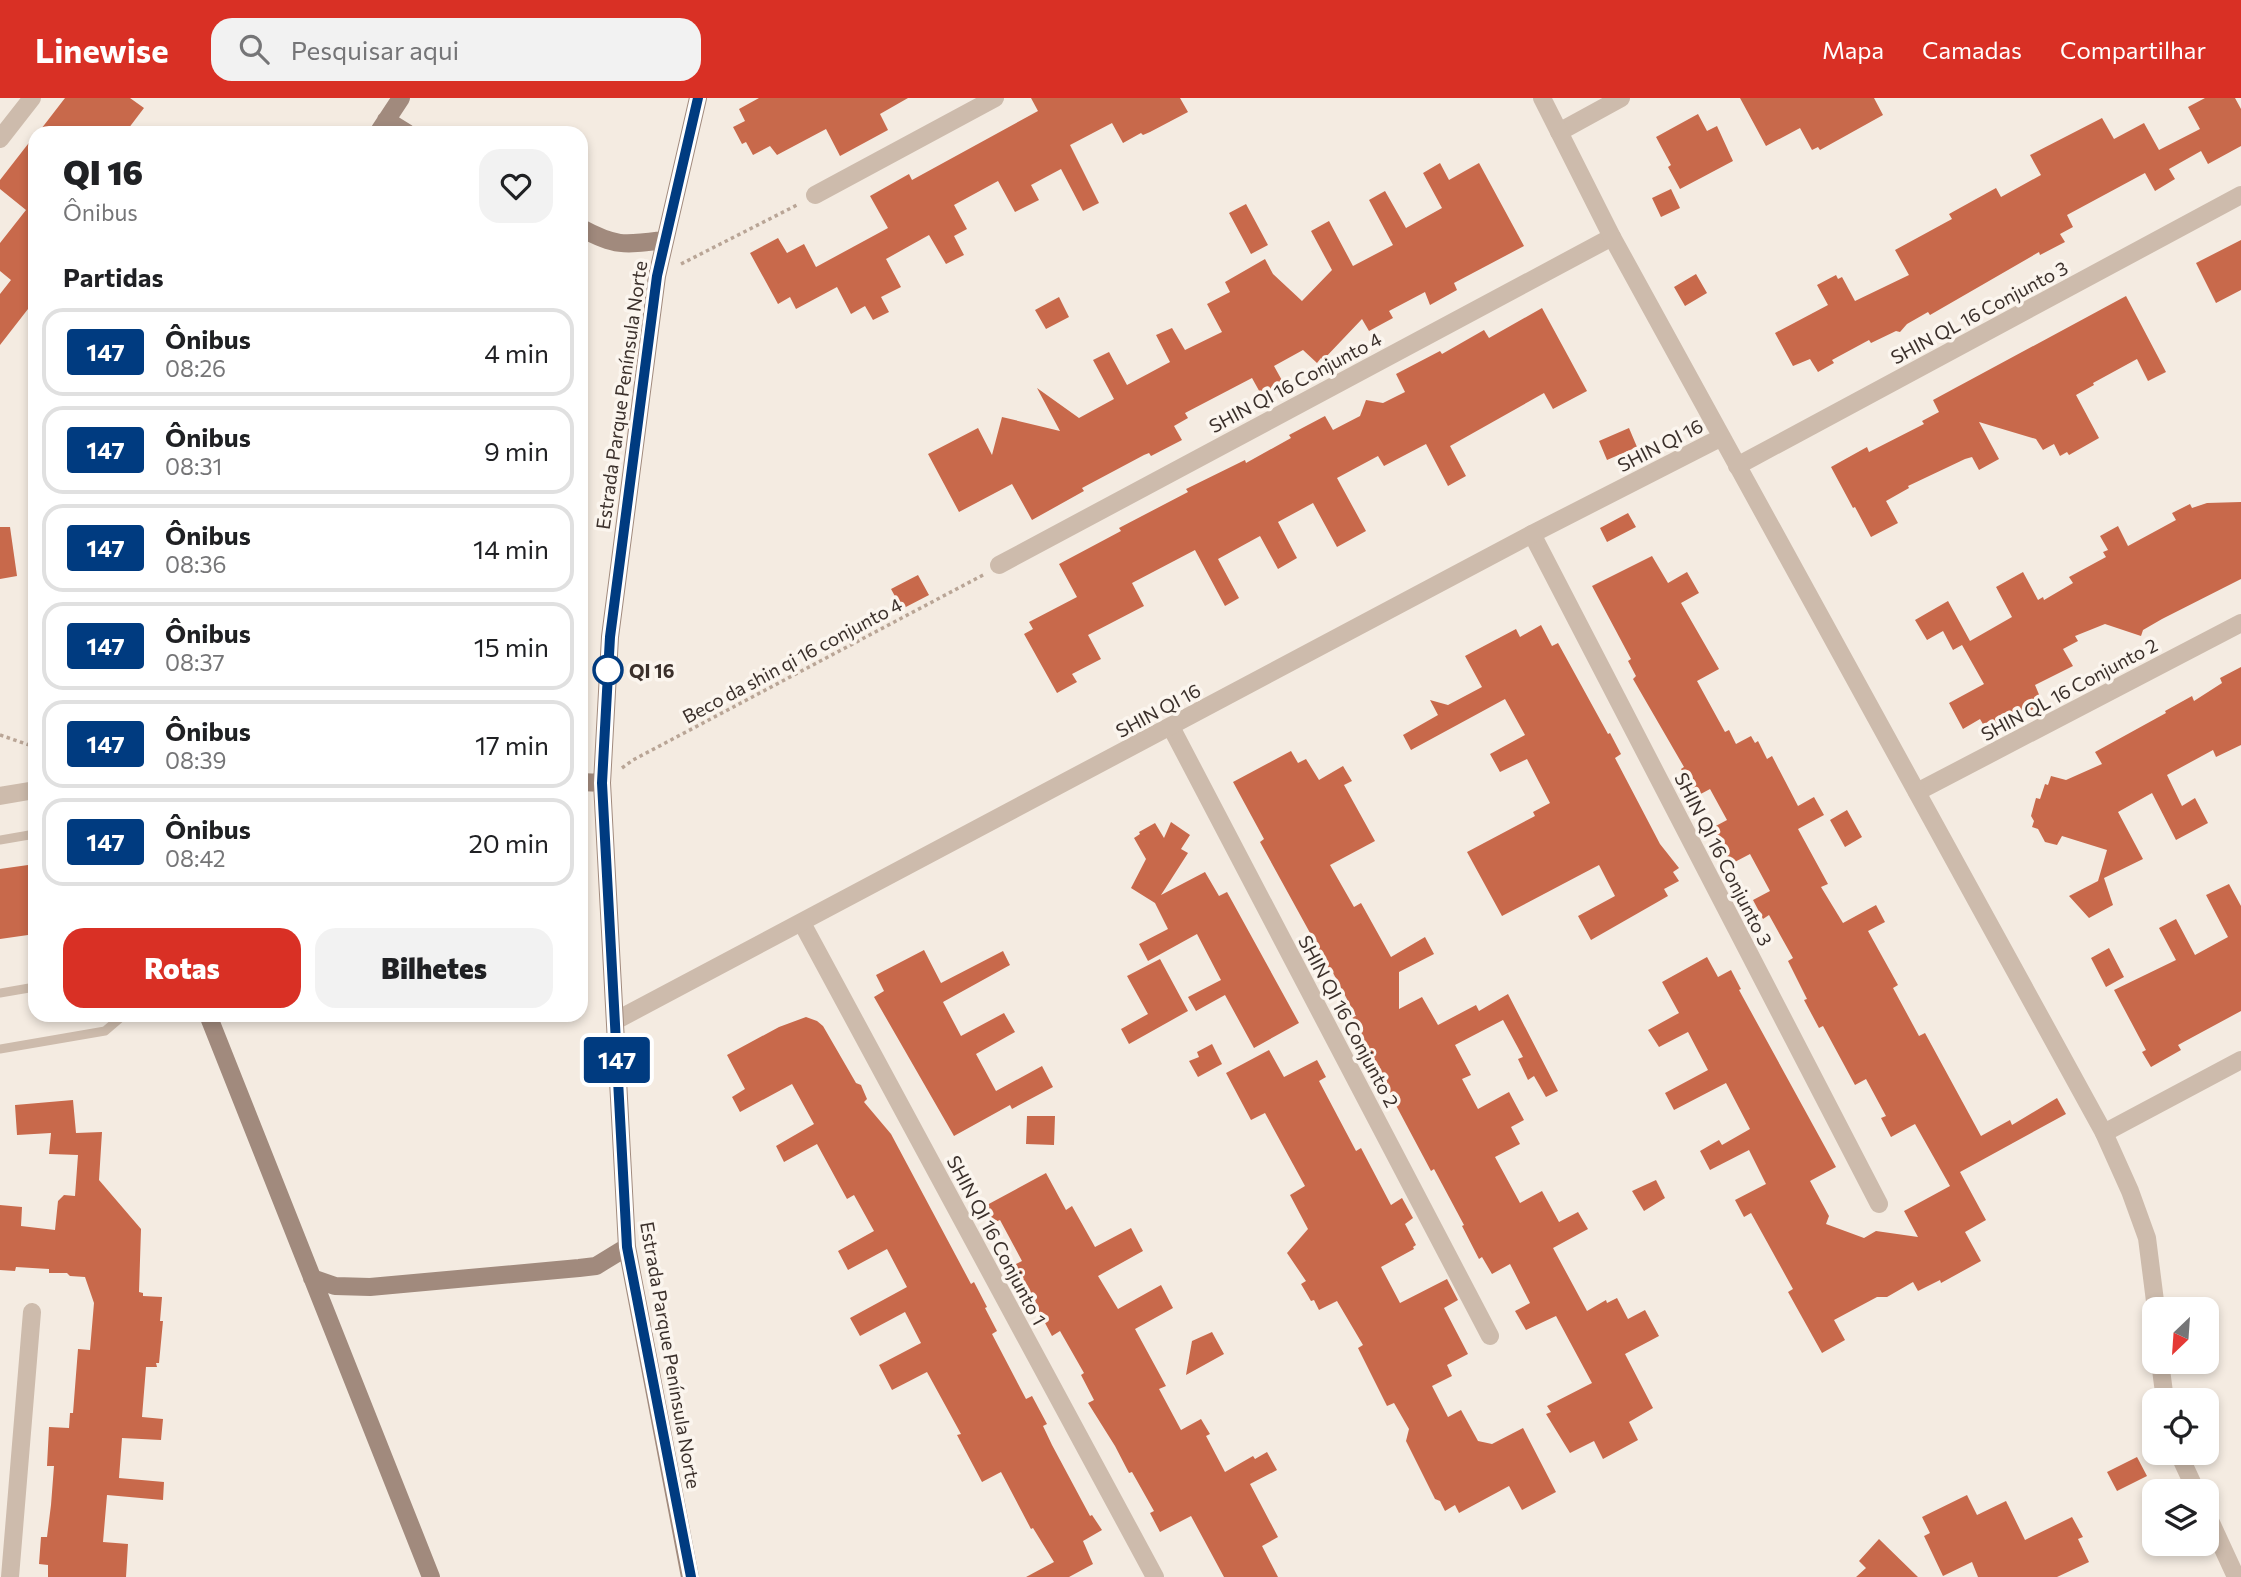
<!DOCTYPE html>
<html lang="pt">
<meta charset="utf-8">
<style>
:root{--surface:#fff;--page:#f2f2f2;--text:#202124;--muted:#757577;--line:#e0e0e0;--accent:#d93025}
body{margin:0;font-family:Commissioner,sans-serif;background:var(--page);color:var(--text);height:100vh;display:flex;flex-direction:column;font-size:26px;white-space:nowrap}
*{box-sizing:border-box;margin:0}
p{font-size:23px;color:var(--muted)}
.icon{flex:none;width:38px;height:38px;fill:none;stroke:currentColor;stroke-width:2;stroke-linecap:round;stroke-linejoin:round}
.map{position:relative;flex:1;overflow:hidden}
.drawer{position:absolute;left:28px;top:28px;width:560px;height:896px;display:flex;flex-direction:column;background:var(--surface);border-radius:21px;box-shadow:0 4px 10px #0003}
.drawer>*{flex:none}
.badge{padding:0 14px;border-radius:5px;font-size:24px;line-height:46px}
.needle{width:46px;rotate:205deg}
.buttons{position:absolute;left:2142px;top:1199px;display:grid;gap:14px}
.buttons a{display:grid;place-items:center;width:77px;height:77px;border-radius:14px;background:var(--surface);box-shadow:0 4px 10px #0003;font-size:35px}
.map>.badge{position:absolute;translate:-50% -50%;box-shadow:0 0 0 4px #fff}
h2{padding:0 35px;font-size:26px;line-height:63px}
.round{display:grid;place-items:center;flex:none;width:74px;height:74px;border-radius:21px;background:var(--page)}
.headline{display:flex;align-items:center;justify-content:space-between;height:119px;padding:0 35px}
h1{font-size:33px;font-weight:800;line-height:52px}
.button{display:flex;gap:14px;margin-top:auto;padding:14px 35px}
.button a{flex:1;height:80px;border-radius:21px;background:var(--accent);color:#fff;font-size:28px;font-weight:800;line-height:80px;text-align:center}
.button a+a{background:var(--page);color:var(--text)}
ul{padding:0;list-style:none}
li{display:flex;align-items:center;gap:21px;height:88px;margin:0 14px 10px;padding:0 21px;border:4px solid var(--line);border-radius:21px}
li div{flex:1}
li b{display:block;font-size:26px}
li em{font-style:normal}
li .badge{min-width:77px;font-weight:700;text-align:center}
header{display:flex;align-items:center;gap:42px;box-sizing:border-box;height:98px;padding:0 35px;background:var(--accent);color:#fff}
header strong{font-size:33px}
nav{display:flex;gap:38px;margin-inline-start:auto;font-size:24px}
.search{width:490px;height:63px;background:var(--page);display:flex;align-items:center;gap:18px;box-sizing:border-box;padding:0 24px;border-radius:21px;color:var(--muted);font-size:26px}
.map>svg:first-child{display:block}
.building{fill:#c8694b}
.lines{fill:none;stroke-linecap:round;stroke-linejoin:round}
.path{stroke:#b9a596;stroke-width:3.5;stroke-dasharray:3.5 3.5;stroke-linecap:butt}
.service{stroke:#cdbbac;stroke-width:9}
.minor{stroke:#cdbbac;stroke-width:18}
.tertiary{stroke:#cdbbac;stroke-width:18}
.secondary{stroke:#a18a7d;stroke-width:18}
.line-casing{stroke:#fff;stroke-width:16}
.line{stroke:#003b80;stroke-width:10}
.stop-dot{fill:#fff;stroke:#003b80;stroke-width:3.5}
.labels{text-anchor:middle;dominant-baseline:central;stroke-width:7;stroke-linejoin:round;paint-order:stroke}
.street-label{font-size:19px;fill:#3b302b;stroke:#fbf5ee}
.stop-label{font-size:19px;font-weight:bold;fill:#3b302b;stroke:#fbf5ee;text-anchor:start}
</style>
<header>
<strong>Linewise</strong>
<div class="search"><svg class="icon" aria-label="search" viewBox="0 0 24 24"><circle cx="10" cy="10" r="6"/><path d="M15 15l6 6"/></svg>Pesquisar aqui</div>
<nav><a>Mapa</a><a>Camadas</a><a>Compartilhar</a></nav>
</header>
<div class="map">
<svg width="2241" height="1479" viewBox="0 0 2241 1479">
<rect width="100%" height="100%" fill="#f4ebe1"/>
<path class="building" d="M65,0H130L144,10L125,35H38Z
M759,0H908L880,16L888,32L840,58L826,31L777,57L770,48L753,57L746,44L742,46L733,29L745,23L739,11Z
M1031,0H1180L1188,14L1150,34L1143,37L1141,35L1123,45L1112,25L1070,47L1099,105L1083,113L1061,71L1031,87L1039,102L1015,114L998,83L954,107L967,131L954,138L964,157L946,166L929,137L886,161L901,189L881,199L889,214L873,222L865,208L851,216L837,189L796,211L790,199L778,206L750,155L778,140L787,155L804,146L816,169L888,130L870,98L909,76L912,82L1038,13Z
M1740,0H1874L1883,17L1820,52L1818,49L1812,52L1800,30L1766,48Z
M2205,0H2235L2241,11V48L2208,66L2201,53L2169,71L2175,81L2155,93L2145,75L2067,117L2073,129L2060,136L2065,144L2040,157L2039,154L1930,217L1928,214L1907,226L1900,234L1896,233L1871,245L1869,242L1832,262L1834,265L1818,274L1810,261L1793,268L1775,235L1828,207L1817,187L1836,177L1838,181L1842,179L1855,203L1909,177L1895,152L1952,121L1949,116L1996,90L2001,99L2041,77L2030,57L2102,20L2114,41L2144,25L2159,52L2200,31L2188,9Z
M1698,16L1707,33L1717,28L1733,63L1680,91L1668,69L1671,67L1656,39Z
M35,37V202L0,247V196L11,182L0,173V145L26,112L0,91V82Z
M1440,65L1449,82L1479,65L1524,148L1454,185L1457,192L1430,207L1425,194L1389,213L1393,220L1369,233L1362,221L1323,262L1321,260L1317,265L1303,252L1274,268L1284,286L1262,298L1252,280L1185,315L1188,320L1174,328L1182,342L1151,358L1149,355L1144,357L1082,390L1084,393L1032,422L1012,386L959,414L928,356L978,330L992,357L1002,319L1060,333L1037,290L1079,320L1114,301L1093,262L1109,254L1127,287L1170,264L1156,237L1172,230L1185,252L1222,234L1207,206L1230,194L1225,184L1265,161L1273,176L1302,203L1332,172L1311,133L1329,123L1353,168L1393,147L1369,102L1385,93L1406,130L1442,110L1423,75Z
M1671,91L1680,110L1661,119L1652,100Z
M1246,106L1268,147L1251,156L1229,115Z
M2241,142V192L2216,205L2196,165Z
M1696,176L1707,195L1685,208L1674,189Z
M2126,198L2166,274L2148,283L2137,261L2093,285L2094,287L2076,297L2099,340L2069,357L2067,354L2060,358L2054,346L2043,352L2036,341L1979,324L1999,361L1979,372L1972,359L1965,361L1908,388L1909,390L1886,403L1898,425L1871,439L1855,409L1853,410L1831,369L1867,349L1869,354L1924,326L1922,323L1939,314L1933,302Z
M1059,199L1069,219L1046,231L1035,212Z
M1542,210L1587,293L1553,311L1544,295L1450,348L1466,378L1448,388L1426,346L1384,368L1378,358L1337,380L1366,433L1337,449L1313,405L1278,424L1297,460L1278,471L1260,438L1218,461L1239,500L1225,508L1195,452L1132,485L1144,508L1088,537L1101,561L1072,576L1077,584L1057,595L1024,536L1033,531L1029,524L1077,499L1059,466L1121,433L1119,430L1188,394L1186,391L1245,362L1246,365L1291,340L1289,337L1325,318L1333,332L1360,318L1366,302L1383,305L1405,294L1396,276L1440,253L1442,256L1484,232L1489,240Z
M1629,330L1637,349L1607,362L1599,343Z
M2241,404V481L2162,521L2143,532L2141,538L2105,526L2075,538L2078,543L2063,551L2073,568L2035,587L2043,606L1988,635L1980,621L1963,631L1949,605L1984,586L1962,547L1953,552L1943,533L1927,542L1915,522L1948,503L1970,543L2012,519L1996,489L2023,474L2038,502L2043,499L2044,502L2073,485L2069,479L2106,459L2103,454L2108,452L2100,438L2118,428L2128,448L2176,422L2172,415L2190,406L2192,410L2207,405Z
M1628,415L1636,429L1607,444L1600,430Z
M0,429H10L17,478L0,481Z
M1652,458L1668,485L1687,474L1699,495L1681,505L1719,571L1697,583L1725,634L1729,632L1736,646L1751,638L1755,645L1758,643L1767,661L1772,658L1798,708L1814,699L1824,717L1798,731L1828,786L1821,789L1843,825L1876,807L1885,824L1868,833L1898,887L1893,890L1919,938L1925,935L1981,1038L2010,1022L2012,1027L2057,1000L2066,1016L1960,1074L1986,1122L1965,1134L1981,1163L1941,1185L1940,1182L1918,1193L1913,1184L1887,1199H1877L1834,1222L1845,1242L1822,1255L1788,1194L1793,1191L1751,1115L1744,1119L1735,1102L1766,1086L1749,1052L1710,1072L1700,1053L1719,1042L1722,1047L1750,1031L1726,985L1674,1012L1665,995L1708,972L1688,934L1659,949L1648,932L1679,915L1662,884L1707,859L1718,879L1731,872L1741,891L1739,892L1836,1069L1810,1083L1829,1118L1826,1126L1864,1140L1876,1133L1918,1139L1904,1113L1950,1088L1915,1026L1891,1039L1881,1020L1886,1018L1866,981L1855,987L1823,928L1819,930L1804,902L1807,901L1788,863L1793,860L1769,817L1763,821L1753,802L1770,793L1750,756L1731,766L1712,730L1727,722L1710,691L1697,698L1681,671L1684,669L1633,581L1636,578L1628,563L1631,561L1592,488Z
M918,477L929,497L902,511L891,491Z
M1541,527L1552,548L1558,545L1608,636L1610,635L1621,656L1615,660L1660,746L1679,770L1673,774L1679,783L1664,791L1668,798L1591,842L1578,818L1615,798L1599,767L1502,818L1467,754L1535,718L1533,714L1550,705L1527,661L1500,674L1490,656L1525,637L1505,601L1411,652L1403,637L1438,617L1430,602L1448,607L1482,589L1465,558L1516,531L1520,539Z
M2241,569V647L2216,659L2213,652L2167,677L2182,708L2195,700L2208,725L2176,742L2152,695L2118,714L2143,761L2104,780L2113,807L2089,820L2069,798L2098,783L2107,752L2062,738L2057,747L2045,744L2038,731L2032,729L2034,723L2031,718L2036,700L2040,701L2045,686L2048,687L2051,678L2066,682L2102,666L2095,654L2166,615L2165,613L2192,598L2194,603L2222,585L2220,580Z
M1291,653L1298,665L1306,661L1319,682L1343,668L1352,683L1344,687L1375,743L1330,767L1354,809L1361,805L1391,859L1425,839L1434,856L1399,874V911L1422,899L1438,927L1476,907L1479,913L1508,896L1558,993L1546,999L1534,978L1528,982L1518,961L1523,959L1503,922L1455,947L1471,977L1462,981L1478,1011L1509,994L1524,1022L1511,1029L1520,1046L1495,1059L1520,1105L1542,1093L1559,1124L1578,1114L1588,1131L1553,1150L1587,1213L1606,1202L1607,1205L1617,1200L1628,1221L1645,1212L1659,1238L1625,1256L1653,1310L1629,1324L1638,1342L1603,1361L1594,1343L1570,1355L1546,1316L1551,1314L1547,1308L1592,1285L1556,1218L1526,1232L1515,1213L1530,1205L1510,1166L1492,1176L1482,1159L1479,1161L1462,1128L1464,1127L1434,1071L1431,1073L1423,1058L1358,936L1361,935L1352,919L1356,918L1332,873L1326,876L1314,856L1320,853L1260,744L1264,741L1233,684Z
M1847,712L1862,739L1845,749L1830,722Z
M1171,724L1190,737L1181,751L1188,755L1161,797L1205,774L1219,798L1227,794L1299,925L1254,950L1225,897L1196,913L1188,899L1221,882L1197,836L1148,863L1139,846L1168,831L1155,805L1131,790L1146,761L1134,740L1140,736L1139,734L1155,725L1164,740Z
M35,766V836L0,841V771Z
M2229,786L2241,808V913L2178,947L2181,952L2151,969L2142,954L2146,952L2114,892L2176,862L2159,830L2176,821L2195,857L2228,839L2206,797Z
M2109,850L2124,879L2106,889L2091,860Z
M924,852L941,885L1003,853L1010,867L943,904L961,938L1004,915L1015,934L976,956L996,993L1042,968L1053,989L1012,1011L1010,1007L954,1038L874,899L884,893L876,877Z
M1160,861L1188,913L1129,946L1121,931L1148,916L1127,878Z
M806,919L817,923L823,928L856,985L861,987L867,1001L864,1004L891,1036L971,1186L974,1184L987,1209L985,1210L997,1233L992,1236L1026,1301L1032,1298L1047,1326L1043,1328L1052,1347L1090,1418L1092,1417L1102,1432L1083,1443L1093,1466L1069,1479H1026L1054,1464L1033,1430L1031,1431L1001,1374L982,1384L957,1337L961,1336L927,1274L892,1292L879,1267L921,1245L905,1214L860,1238L850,1220L907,1189L887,1151L848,1172L838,1153L874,1133L854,1097L847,1101L817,1046L784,1064L776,1048L814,1026L792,986L740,1014L732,999L745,991L727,957L779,929Z
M1212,946L1222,966L1198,979L1189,963L1199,959L1197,954Z
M1269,952L1284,979L1317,962L1326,979L1319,983L1356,1053L1361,1050L1391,1107L1402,1100L1413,1120L1405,1126L1416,1147L1413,1149L1414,1151L1381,1169L1400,1205L1447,1181L1458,1202L1444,1210L1468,1256L1447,1267L1452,1278L1432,1288L1448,1319L1461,1312L1478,1343L1492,1346L1523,1330L1556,1394L1522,1412L1509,1388L1459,1415L1455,1407L1445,1413L1440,1403L1435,1401L1406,1343L1409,1331L1394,1305L1387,1308L1358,1250L1363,1247L1337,1203L1319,1212L1314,1202L1311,1203L1301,1186L1306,1183L1287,1155L1308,1131L1290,1097L1305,1088L1265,1015L1251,1022L1226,975Z
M73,1002L76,1035L102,1034L99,1082L141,1131L139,1194L143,1195V1198L162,1199L160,1223H163L159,1265H156L157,1269H146L142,1319L163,1321L161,1342L122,1340L119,1380L164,1384L163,1402L107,1397L103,1444L128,1446L126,1479H48V1467L39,1466L41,1439H47L51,1407L54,1368H47L49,1329L69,1330L70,1315H73L78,1251L90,1252L94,1205L85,1179L70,1178L67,1175H49V1171L16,1169L15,1173L0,1172V1107L22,1109L21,1128L55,1132L58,1103L64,1097L75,1098L78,1057L49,1056L51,1035L17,1037L15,1007Z
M1027,1018H1055L1054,1047L1026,1046Z
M1046,1075L1066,1112L1072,1108L1095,1149L1131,1130L1143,1153L1098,1178L1118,1211L1161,1187L1173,1210L1135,1231L1166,1288L1159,1291L1181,1332L1201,1321L1210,1336L1206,1338L1225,1374L1253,1358L1255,1361L1267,1354L1277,1372L1250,1386L1278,1439L1262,1448L1278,1479H1224L1191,1418L1160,1434L1150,1415L1154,1413L1132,1374L1129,1375L1115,1348L1088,1305L1094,1302L1081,1277L1084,1275L1060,1233L1052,1238L1014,1167L1022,1163L1000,1122L993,1125L985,1108Z
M1656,1082L1665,1100L1644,1113L1632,1093Z
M1212,1234L1224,1256L1186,1277L1192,1243Z
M2137,1359L2147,1378L2117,1393L2107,1374Z
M1967,1397L1977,1417L2006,1403L2025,1442L2072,1419L2083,1439L2078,1441L2089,1464L2057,1479H1978L1972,1464L1943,1478L1924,1438L1930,1435L1922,1419Z
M1879,1441L1918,1479H1856L1866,1470L1859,1463Z"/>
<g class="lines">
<path class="path" d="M681,166L799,106
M0,637L35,649
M622,670L633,662L985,476"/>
<path class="service" d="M0,742L35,736
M0,895L35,889
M0,951L105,933L119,921V917"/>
<path class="minor" d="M1559,34L1621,0
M0,41L32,0
M815,97L995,0
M1737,368L2241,97
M1532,436L1879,1106
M999,467L1612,139
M1171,629L1490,1238
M1917,694L2241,525
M0,698L35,692
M802,825L1155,1479
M2104,1035L2241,962
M10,1479L32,1214"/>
<path class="tertiary" d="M1542,0L1612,139L2104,1035L2130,1093L2147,1140L2156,1211
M615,923L1532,436L1722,339
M2160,1264L2165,1302
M2178,1354L2196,1393
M2207,1416L2236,1479"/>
<path class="secondary" d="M386,22L407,35
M378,35L401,0
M581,130C616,149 625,147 663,142
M581,684L602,685
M208,917L431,1479
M312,1180L335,1188L370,1189L579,1170L596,1168L627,1149
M690,1479L627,1149L602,685L610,539L657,178L698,0"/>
</g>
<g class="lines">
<g class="line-casing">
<path id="line" d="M691,1479L627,1149L602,685L610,539L657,178L698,0"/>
</g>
<use href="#line" class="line"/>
</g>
<circle class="stop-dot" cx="608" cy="572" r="14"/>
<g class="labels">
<g class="street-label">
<text transform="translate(1979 214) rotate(-28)">SHIN QL 16 Conjunto 3</text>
<text transform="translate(1295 284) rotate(-28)">SHIN QI 16 Conjunto 4</text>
<text transform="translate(621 297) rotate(-82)">Estrada Parque Península Norte</text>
<text transform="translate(1660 347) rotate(-27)">SHIN QI 16</text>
<text transform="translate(792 562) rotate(-28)">Beco da shin qi 16 conjunto 4</text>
<text transform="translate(2069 591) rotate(-28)">SHIN QL 16 Conjunto 2</text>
<text transform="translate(1158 612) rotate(-28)">SHIN QI 16</text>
<text transform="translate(1724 761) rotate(63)">SHIN QI 16 Conjunto 3</text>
<text transform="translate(1349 923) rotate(62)">SHIN QI 16 Conjunto 2</text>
<text transform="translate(997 1142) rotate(62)">SHIN QI 16 Conjunto 1</text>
<text transform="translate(671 1257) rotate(80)">Estrada Parque Península Norte</text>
</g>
<g class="stop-label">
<text x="629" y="572">QI 16</text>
</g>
</g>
</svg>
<div class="buttons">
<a><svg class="needle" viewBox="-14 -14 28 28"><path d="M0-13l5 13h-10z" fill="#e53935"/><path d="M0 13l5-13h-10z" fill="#757577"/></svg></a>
<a><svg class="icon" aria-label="locate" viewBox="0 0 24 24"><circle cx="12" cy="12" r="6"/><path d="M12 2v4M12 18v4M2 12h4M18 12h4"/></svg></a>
<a><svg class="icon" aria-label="layers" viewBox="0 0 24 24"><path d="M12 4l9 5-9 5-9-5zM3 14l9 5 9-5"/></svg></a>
</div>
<b class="badge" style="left:617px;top:962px;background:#003b80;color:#fff">147</b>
<section class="drawer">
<div class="headline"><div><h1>QI 16</h1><p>Ônibus</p></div><a class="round"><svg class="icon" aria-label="heart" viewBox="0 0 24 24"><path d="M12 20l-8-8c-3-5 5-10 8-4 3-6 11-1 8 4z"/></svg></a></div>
<h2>Partidas</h2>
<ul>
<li><span class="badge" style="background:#003b80;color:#fff">147</span><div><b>Ônibus</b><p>08:26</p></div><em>4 min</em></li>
<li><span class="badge" style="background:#003b80;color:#fff">147</span><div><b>Ônibus</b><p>08:31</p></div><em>9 min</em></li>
<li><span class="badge" style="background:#003b80;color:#fff">147</span><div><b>Ônibus</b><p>08:36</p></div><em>14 min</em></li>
<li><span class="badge" style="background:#003b80;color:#fff">147</span><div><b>Ônibus</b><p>08:37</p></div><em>15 min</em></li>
<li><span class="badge" style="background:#003b80;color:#fff">147</span><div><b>Ônibus</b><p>08:39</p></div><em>17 min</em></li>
<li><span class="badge" style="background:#003b80;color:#fff">147</span><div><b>Ônibus</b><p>08:42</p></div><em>20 min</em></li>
</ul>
<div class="button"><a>Rotas</a><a>Bilhetes</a></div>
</section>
</div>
